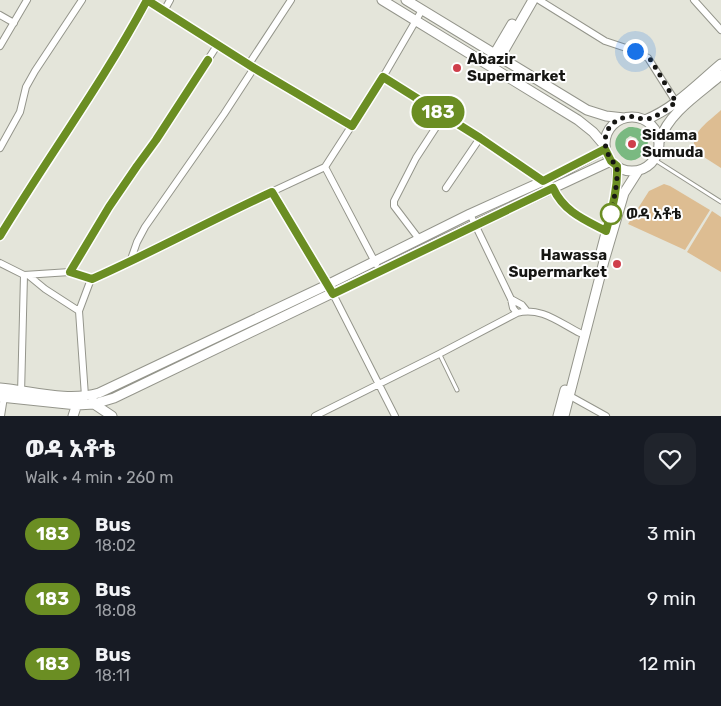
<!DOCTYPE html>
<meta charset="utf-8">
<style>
:root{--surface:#171b24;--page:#20242c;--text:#f1f3f6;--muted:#9ea1a6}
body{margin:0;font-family:Rubik,"Noto Sans Ethiopic",sans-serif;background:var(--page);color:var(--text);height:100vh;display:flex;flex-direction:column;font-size:19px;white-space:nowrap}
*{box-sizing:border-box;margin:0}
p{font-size:16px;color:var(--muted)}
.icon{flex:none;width:28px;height:28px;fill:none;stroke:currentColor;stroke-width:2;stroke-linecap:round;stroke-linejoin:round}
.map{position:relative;height:416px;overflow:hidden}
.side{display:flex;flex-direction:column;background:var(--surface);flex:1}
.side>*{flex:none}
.badge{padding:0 10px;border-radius:16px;font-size:18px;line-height:32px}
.you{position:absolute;width:25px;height:25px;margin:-12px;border:4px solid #fff;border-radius:50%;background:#1a73e8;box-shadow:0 0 0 8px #1a73e833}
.map>.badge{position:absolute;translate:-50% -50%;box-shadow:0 0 0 2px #fff}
.round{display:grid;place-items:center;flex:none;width:52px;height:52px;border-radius:15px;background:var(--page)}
.overview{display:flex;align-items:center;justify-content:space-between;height:85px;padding:0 25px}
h1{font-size:24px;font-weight:800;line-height:38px}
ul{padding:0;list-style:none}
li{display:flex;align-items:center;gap:15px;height:65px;padding:0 25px}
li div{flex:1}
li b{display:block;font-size:19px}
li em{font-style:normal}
li .badge{min-width:55px;font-weight:700;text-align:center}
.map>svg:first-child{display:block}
.green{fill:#ddbd92}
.water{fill:#7ab981;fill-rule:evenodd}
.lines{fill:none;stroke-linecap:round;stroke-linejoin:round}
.lane-casing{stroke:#94958b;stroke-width:5}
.street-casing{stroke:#94958b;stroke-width:8}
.secondary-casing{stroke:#94958b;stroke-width:11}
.lane{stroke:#fff;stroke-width:3}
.street{stroke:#fff;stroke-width:6}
.secondary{stroke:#fff;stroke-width:9}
.line-casing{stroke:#fff;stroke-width:11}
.line{stroke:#6b8e23;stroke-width:8}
.walk{stroke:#161613;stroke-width:5;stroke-dasharray:0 9}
.poi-dot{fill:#cf3f4b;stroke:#fff;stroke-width:2}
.stop-dot{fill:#fff;stroke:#6b8e23;stroke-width:2.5}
.labels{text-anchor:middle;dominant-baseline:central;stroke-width:4;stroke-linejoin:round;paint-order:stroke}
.poi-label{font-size:15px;font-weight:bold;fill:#161613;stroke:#fff;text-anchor:start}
.stop-label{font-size:15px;font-weight:bold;fill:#161613;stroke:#fff;text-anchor:start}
</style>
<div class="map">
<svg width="721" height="416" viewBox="0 0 721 416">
<rect width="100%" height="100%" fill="#e4e5da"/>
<path class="green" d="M721,110V168L696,152C687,134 710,121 721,110Z
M664,184L670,186L710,210L685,250L628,224L649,191Z
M712,211L721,217V272L687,252Z"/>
<path class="water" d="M629,127C668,126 638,181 618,152C611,141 619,131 629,127ZM630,136L636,138L639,142L637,147L632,150L628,149L625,145L626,139Z"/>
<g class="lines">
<g class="lane-casing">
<path id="lane" d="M655,160L721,202
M553,189C564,212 584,220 606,230
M440,355L457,390"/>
</g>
<g class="street-casing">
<path id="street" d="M147,0L254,68L352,126
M539,0L605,41L635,51L648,58L676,102
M694,0L721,30
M164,11L170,0
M0,15L14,23
M0,46L27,0
M249,64L291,0
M383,77L480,138L543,181
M0,148L20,112L26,87L35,71L82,0
M325,167L376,264
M446,188L480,138
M272,192L333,294L395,416
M470,214L511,299L513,308L517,313
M0,236C48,157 104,82 147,0
M419,239L394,206V201L416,158L444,115
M130,262L137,242L145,227L224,114L254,68
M0,263L24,275L70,272L91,279L130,262L222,215L325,167L383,77L422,10
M70,272L109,207L156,140L218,44
M28,275L45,289L79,311
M511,299L522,305L526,310
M21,394L24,275
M85,396L79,311L91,279
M570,396L606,416
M1,416L4,397
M315,416L439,354L517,313C540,306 560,323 580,333"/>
</g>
<g class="secondary-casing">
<path id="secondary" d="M382,0L578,120L593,132L605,146
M406,0L587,110L606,116L624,118
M492,58L512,24
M498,61L533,0
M605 144a27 27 0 1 1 54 0a27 27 0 1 1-54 0Z
M645,120C675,108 697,84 721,64
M660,140C668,113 700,93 721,75
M600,256L616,195L617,166
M0,388C32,391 67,402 99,393L327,285L470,214L559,174L605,149
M0,397L77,405L94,404L114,398L476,224L611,161
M93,401L94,404L112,416
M73,416L78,401
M558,416L565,390
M564,416L604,261L624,193L638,171"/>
</g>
<use href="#lane" class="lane"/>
<use href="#street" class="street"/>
<use href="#secondary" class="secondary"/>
</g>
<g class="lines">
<g class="line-casing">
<path id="line" d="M0,236C48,157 103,82 147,0L254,68L352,126L383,77L480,138L543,181L605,149L611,161L617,166C618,189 612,209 606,231C585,220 564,212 553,188L333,294L272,192C211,220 153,252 92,279L70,272L109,207L137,166L156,140L208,60"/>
</g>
<use href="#line" class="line"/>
<path class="walk" d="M611,214C614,198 618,183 617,166C600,151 600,123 626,117C634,115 638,119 645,119C654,120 669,107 676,102L651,60L635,51"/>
</g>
<g class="poi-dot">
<circle cx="457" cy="68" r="5"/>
<circle cx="632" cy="144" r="5"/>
<circle cx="617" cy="264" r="5"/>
</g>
<circle class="stop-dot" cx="611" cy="214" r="10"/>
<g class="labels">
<g class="poi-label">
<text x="467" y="59">Abazir<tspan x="467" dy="17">Supermarket</tspan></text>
<text x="642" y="135">Sidama<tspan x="642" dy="17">Sumuda</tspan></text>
<text x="607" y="255" text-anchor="end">Hawassa<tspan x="607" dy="17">Supermarket</tspan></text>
</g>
<g class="stop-label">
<text x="626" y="214">ወዳ አቶቴ</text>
</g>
</g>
</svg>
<div class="you" style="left:635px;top:51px"></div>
<b class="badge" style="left:438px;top:112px;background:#6b8e23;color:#fff">183</b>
</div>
<section class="side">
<div class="overview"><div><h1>ወዳ አቶቴ</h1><p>Walk · 4 min · 260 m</p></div><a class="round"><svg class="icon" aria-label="heart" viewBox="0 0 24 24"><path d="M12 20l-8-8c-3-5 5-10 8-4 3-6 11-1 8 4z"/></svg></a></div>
<ul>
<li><span class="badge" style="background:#6b8e23;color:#fff">183</span><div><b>Bus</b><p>18:02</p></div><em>3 min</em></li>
<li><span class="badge" style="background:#6b8e23;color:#fff">183</span><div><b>Bus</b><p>18:08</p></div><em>9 min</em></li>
<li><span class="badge" style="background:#6b8e23;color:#fff">183</span><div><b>Bus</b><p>18:11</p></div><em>12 min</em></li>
</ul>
</section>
